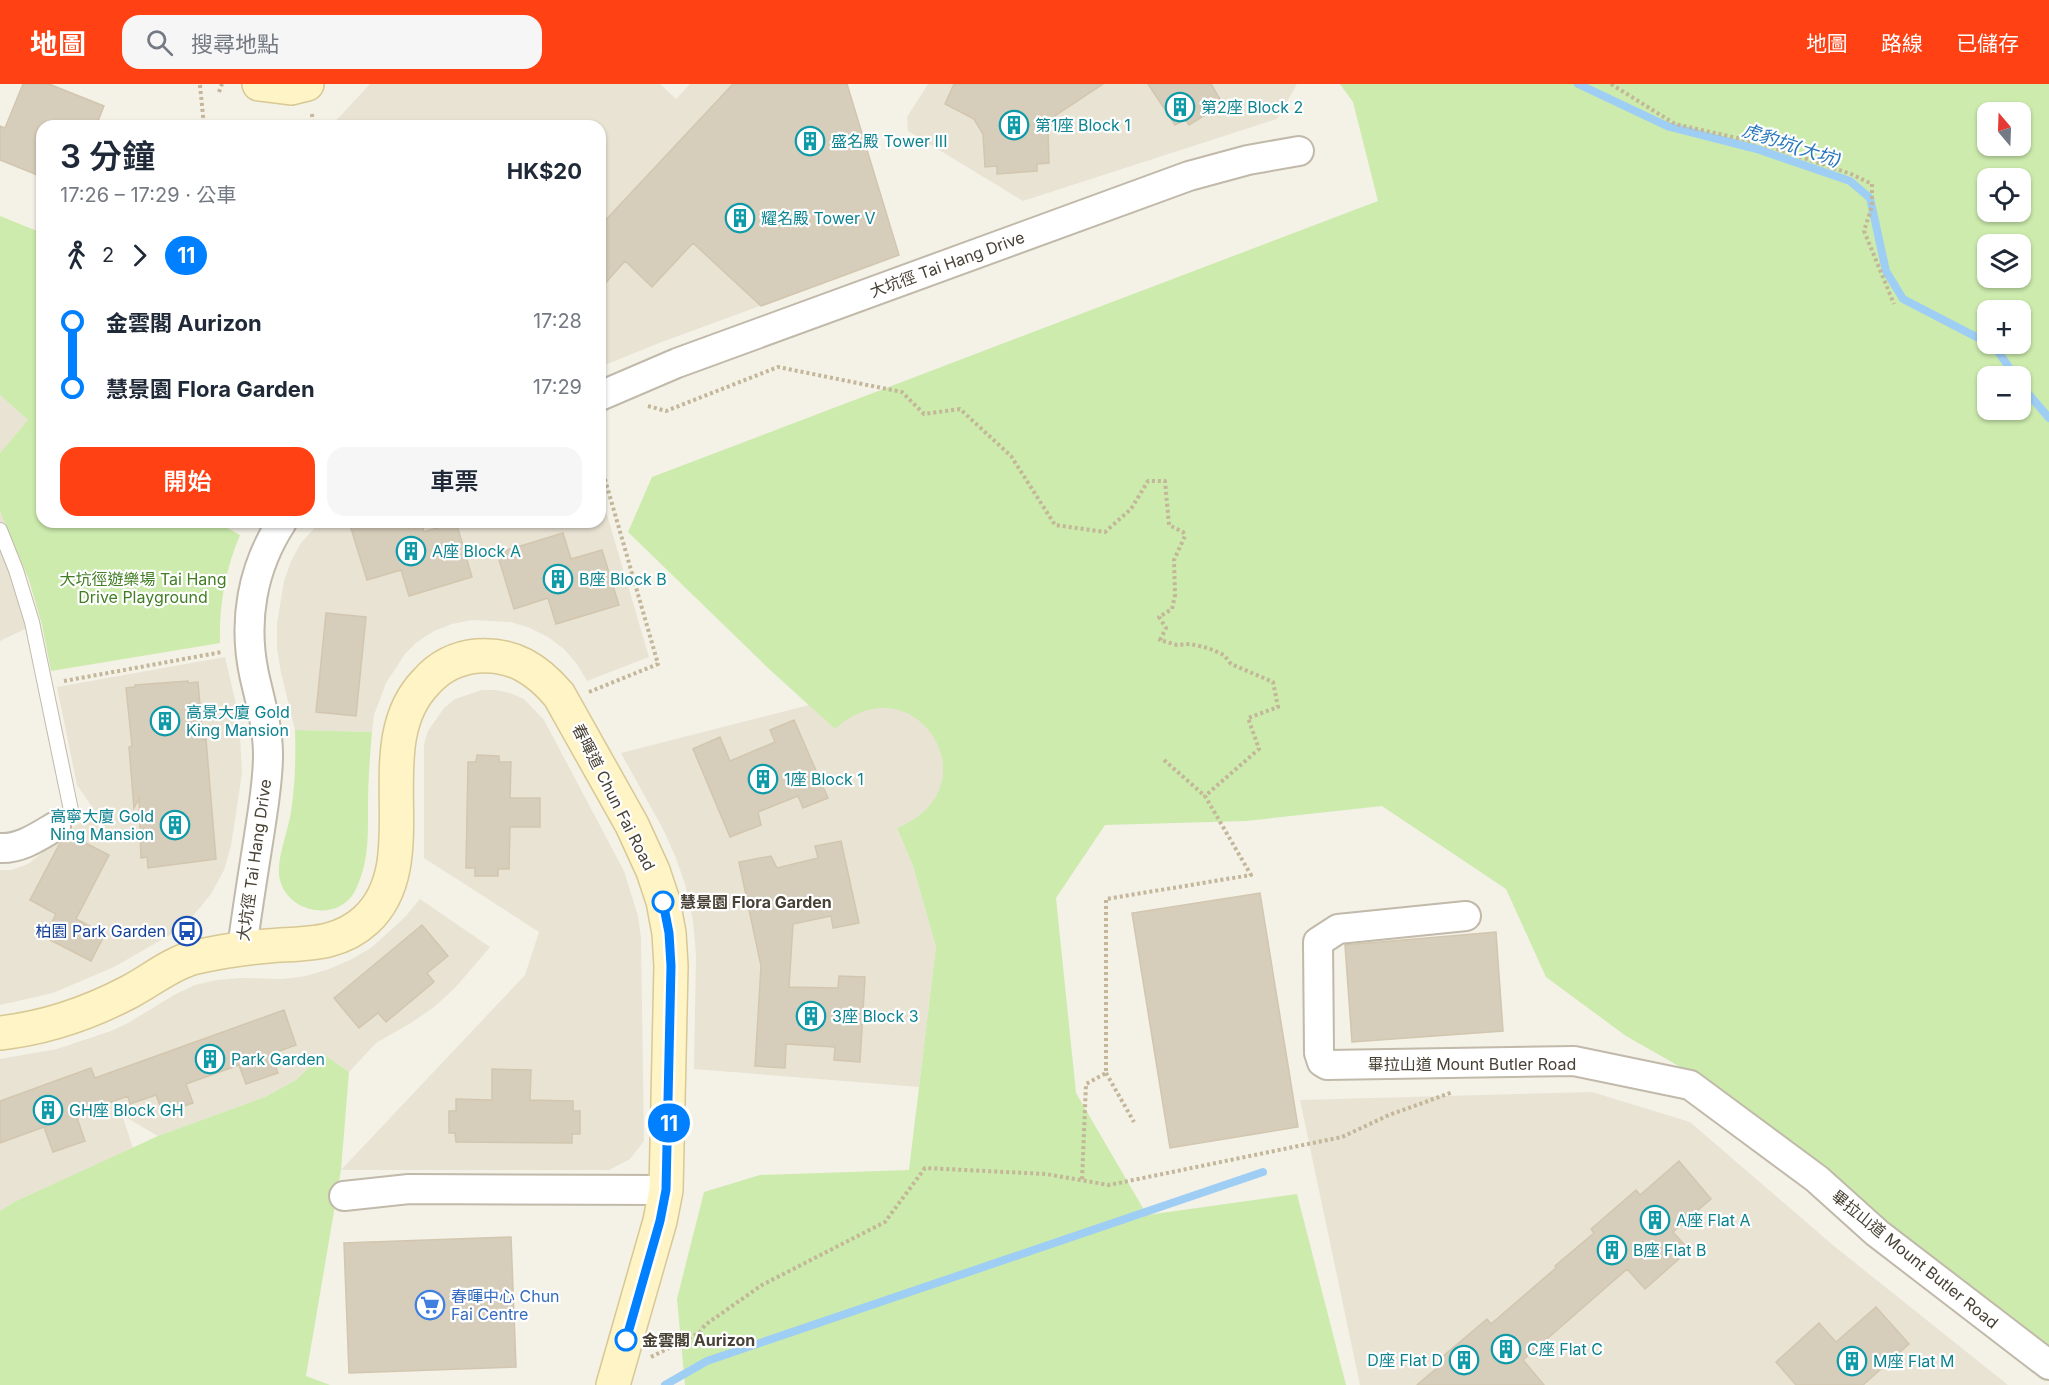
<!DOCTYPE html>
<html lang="zh-TW">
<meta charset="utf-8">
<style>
:root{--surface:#fff;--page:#f6f6f7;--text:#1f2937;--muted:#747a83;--accent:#ff4113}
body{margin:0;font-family:Inter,"Noto Sans TC",sans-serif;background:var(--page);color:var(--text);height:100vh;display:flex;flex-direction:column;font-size:22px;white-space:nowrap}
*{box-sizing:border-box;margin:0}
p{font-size:20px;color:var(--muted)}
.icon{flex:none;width:33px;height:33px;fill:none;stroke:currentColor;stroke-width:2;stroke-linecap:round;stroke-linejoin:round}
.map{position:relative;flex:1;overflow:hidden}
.side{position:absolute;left:36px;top:36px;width:570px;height:408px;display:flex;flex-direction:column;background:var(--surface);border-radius:18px;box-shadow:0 2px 4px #0004}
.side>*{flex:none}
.badge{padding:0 12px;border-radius:20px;font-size:21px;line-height:39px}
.needle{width:39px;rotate:341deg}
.buttons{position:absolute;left:1977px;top:18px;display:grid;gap:12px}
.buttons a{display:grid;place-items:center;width:54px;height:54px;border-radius:12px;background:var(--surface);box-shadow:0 2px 4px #0004;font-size:30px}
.map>.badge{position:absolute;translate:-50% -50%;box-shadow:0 0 0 3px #fff}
.legs{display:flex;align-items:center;gap:9px;height:66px;padding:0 24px;font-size:20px}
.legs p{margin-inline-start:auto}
.headline{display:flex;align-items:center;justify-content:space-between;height:102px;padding:0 24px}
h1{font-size:33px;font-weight:600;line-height:45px}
.button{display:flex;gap:12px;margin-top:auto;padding:12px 24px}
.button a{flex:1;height:69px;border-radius:18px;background:var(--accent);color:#fff;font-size:24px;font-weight:600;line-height:69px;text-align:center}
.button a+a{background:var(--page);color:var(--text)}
ul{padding:0 24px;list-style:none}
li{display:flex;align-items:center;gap:21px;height:66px;font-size:22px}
li i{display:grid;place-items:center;width:9px;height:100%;margin:0 8px;background:currentColor}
li i::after{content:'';width:15px;height:15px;margin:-8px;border:4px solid;border-radius:50%;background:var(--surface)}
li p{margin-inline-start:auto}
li:first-child i{background:linear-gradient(#0000 50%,currentColor 0)}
li:last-child i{background:linear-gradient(currentColor 50%,#0000 0)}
header{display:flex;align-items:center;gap:36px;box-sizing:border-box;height:84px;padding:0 30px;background:var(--accent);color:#fff}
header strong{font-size:28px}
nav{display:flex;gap:33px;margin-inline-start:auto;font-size:21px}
.search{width:420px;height:54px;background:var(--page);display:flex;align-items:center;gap:15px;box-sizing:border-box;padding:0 21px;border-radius:18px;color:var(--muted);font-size:22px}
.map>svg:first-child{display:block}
.residential{fill:#e9e3d4}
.green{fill:#ccebad;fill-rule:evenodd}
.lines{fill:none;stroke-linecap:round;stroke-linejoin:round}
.stream{stroke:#9fcef5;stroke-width:8}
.building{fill:#d7cdbb;stroke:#d2c6ae;stroke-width:1.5}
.lane-casing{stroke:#c1b9a9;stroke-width:16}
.street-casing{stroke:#c1b9a9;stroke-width:32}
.secondary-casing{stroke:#d7c894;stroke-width:36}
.path{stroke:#c3b699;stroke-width:4;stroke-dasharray:3 3;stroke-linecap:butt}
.lane{stroke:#fff;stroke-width:14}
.street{stroke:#fff;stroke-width:28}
.secondary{stroke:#fff4c6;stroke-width:33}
.line-1-casing{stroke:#fff;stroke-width:14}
.line-1{stroke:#0080ff;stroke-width:9}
.stop-1-dot{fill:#fff;stroke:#0080ff;stroke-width:3}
.labels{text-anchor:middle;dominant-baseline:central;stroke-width:4.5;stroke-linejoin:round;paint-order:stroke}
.culture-label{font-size:16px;fill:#0d838f;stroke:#fff;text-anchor:start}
.street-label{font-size:16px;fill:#484135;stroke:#fff}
.park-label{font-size:16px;fill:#427e24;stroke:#fff}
.stop-label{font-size:16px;font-weight:bold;fill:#484135;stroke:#fff;text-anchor:start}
.transit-label{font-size:16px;fill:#164399;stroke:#fff;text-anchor:end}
.shop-label{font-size:16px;fill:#366cbe;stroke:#fff;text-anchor:start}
.water-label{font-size:18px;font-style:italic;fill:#2776bb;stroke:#fff}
</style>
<header>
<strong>地圖</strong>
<div class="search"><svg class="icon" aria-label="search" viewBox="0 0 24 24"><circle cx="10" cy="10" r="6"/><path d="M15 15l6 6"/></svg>搜尋地點</div>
<nav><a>地圖</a><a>路線</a><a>已儲存</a></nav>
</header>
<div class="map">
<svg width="2049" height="1301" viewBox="0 0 2049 1301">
<rect width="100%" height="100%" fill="#f4f1e7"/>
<path class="residential" d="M370,0H660L676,15L690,0H847L899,171L659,259L600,283V42H331Z
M928,0H1297L1277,35L1023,117L908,47L907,33Z
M0,311L28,336L0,369Z
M0,394L29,543L0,557Z
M600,407L649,573L587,597L577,580L564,565L548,553L530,544L511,538L472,536L452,540L434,547L417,558L405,570L386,599L374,631L372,648L295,646L281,589L277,565V539L284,497L291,477L301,459L320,438H600Z
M225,573L239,633L242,689L231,762L224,786L211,810L193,832L175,848L114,883L53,909L0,921V786H11L28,780L42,769L52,754L97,730L77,701L57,603Z
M482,606H496L510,609L524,615L544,636L624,787L638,832L641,854L644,1057L630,1075L609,1086H341L525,891L539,848L424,774V660L428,647L444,624L455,615Z
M809,621L835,645L846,635L860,628L874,624H889L904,627L917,634L928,644L937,656L942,672L944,687L941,703L934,716L924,728L911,738L897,744L913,782L936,863L919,1003L694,985L696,871L693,837L686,803L676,774L664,747L621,669Z
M420,815L490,863L455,904L434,923L411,939L376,959L349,988L323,970L296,996L265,1013L158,1052L122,1031L133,1064L14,1118L0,1127V975L57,965L111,947L128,939L174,911L195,901L217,896L240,894L283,895L306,892L329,885L350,876L371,864L405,833Z
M1592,1008L1690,1038L1834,1162L2008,1301H1360L1300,1016Z"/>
<path class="green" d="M1340,0H2049V1267L1998,1229L1837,1097L1712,1001L1626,952L1546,893L1506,805L1382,722L1246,737L1105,741L1056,814L1076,1009L1147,1131L1297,1110L1346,1301H685L677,1215L704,1108L760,1091L909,1086L936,863L913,782L897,744C998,702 913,574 835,645L768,584L628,448L652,393L1378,117L1353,18ZM1988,28H2020V62H1988ZM1988,94H2020V128H1988ZM1988,160H2020V194H1988ZM1988,226H2020V260H1988ZM1988,292H2020V326H1988Z
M0,132L42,149V438H216L240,451C225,487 219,521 220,559L51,587L42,541L29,496L0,427V369L28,336L0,311Z
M295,646L372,648C370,672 368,697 368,722C368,751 369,780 355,807C338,839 288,829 280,796C275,778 288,748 291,728C295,701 296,674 295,646Z
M323,970L349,988L341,1086L306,1292L330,1301H0V1127L14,1118L158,1052L265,1013L296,996Z"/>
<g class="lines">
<path class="stream" d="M1578,0L1667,42L1757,65L1850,97L1870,114L1886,187L1903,215L1988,259
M1988,260L1995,263L2015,292
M2020,300L2049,334
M665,1301L707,1277L1263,1088"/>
</g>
<path class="building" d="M23,0H49L104,22L96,42H42V93L0,76V42L5,44Z
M733,0H847L899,171L761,222L693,159L652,203L625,177L600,205V142Z
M954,0H1103L1056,31L1048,47L1049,79L1037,80V87L997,90V82L985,83L983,50L974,35L945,20Z
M1148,0H1211L1223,20L1189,41L1185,35L1175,41Z
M349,438H421L424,448L456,438L472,493L409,512L401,486L367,496Z
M563,449L571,475L602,466L619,521L556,540L548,514L514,525L497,469Z
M326,529L366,533L356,632L316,628Z
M188,597V599L198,598L203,656L206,655L216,775L148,784L147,773L141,774L139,715L134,724L129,663L132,662L126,604L135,603V601Z
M794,636L828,714L803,724L798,712L758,728L761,741L730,753L693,665L720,653L730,677L775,658L770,646Z
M477,671L499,672V678H511L510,714H540V743H510L509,785H498V792H475V784H466L468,678H476Z
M70,751L109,771L76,835L105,850L91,877L44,853L56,830L30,816L60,759Z
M841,757L859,839L833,844L831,832L793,840L789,903L838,904L839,892L865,893L860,978L834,976L835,963L786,960L785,984L755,982L761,882L739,778L771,772L777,784L818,774L815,762Z
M1260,809L1298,1043L1170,1064L1132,829Z
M422,841L448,872L427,889L434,898L386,938L378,929L359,944L334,914Z
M1496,848L1503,947L1352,958L1345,861Z
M284,926L296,961L271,970L278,989L246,1000L239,981L186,1000L193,1019L163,1029L156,1011L130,1020L128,1012L76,1031L85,1057L53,1068L44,1043L0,1059V1017L91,984L95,994Z
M492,985L531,986L530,1016L573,1017V1027H580V1050H572V1059L456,1058L455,1049H449V1027H456V1015L492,1016Z
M1679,1077L1711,1115L1673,1148L1689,1166L1645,1205L1627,1185L1523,1276L1544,1301H1417L1445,1277L1441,1274L1487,1235L1491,1240L1556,1184L1555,1182L1594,1149L1591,1145L1636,1106L1640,1111Z
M511,1153L516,1283L349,1289L344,1159Z
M1876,1223L1909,1260L1863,1301H1796L1776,1278L1819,1239L1836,1258Z"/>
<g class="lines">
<g class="lane-casing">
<path id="lane" d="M0,446L16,486L32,538L72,731L56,742"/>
</g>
<g class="street-casing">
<path id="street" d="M600,312L677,279L1189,92L1248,76L1299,67
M0,764C21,765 39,752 56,742
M1466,832L1338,845L1318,858L1319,969L1322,978L1327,981L1574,977L1690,1001L1817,1095L1877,1149L2049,1281
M242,865C247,827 253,790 259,752C263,725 268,698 268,671C268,643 260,617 254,590C243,537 252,484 282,438
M344,1112L409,1105L666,1106"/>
</g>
<g class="secondary-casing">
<path id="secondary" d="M259,0L291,4L307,0
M0,949C45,944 89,929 129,908C150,897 169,881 192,874C217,868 243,864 268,862C304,859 338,862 366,836C429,778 364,661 426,598C439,583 457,574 477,572C512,569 537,585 559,611L632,741L653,787L663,817L669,849L671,882L666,1106L660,1137L613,1301"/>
</g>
<path class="path" d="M1611,0L1675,40L1759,59L1851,90L1872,100V122L1864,147L1894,220
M200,1L204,42
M219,8L222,0
M312,30L313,42
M648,322L666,327L778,283L902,308L924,330L960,325L1011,372L1055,441L1105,448L1131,425L1148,397H1165L1169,441L1183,448L1185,452L1174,476L1175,511L1172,525L1159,533L1166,544L1160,556L1177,561L1190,560L1208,564L1224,571L1231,580L1273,598L1278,623L1248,634L1259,665L1205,712L1251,791L1106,815V989L1086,1000L1082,1097
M64,597L222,568
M589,608L658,580L600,378
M1164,676L1205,712
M1106,989L1134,1038
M651,1273L699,1249L705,1241L762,1201L885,1138L925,1084L1046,1090L1109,1101L1342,1053L1389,1031L1453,1008"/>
<use href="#lane" class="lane"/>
<use href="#street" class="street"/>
<use href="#secondary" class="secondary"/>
</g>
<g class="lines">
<g class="line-1-casing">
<path id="line-1" d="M626,1256L660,1137L666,1106L671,882L669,849L663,818"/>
</g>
<use href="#line-1" class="line-1"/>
</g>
<defs>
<g id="building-ring" transform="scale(1.5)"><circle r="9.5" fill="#fff" stroke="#0f9aa8" stroke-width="1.5"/><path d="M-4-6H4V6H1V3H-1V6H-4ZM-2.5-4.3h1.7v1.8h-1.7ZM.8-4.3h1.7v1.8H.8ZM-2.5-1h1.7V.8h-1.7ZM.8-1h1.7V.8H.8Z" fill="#0f9aa8"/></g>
<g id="bus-ring" transform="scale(1.5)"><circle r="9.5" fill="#fff" stroke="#1a4fb4" stroke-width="1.5"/><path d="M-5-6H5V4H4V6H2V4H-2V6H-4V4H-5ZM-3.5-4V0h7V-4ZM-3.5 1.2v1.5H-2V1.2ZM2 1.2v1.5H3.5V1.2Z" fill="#1a4fb4"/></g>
<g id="supermarket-ring" transform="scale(1.5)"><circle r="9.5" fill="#fff" stroke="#3f7fe0" stroke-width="1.5"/><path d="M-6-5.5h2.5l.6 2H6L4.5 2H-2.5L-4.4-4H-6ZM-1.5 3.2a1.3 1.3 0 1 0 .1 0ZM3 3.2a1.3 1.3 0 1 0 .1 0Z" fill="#3f7fe0"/></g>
</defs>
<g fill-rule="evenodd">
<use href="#building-ring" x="1180" y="23"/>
<use href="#building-ring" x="1014" y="41"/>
<use href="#building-ring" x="810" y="57"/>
<use href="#building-ring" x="740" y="134"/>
<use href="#building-ring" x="411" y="467"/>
<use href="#building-ring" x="558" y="495"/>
<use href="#building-ring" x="165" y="637"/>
<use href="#building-ring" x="763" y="695"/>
<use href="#building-ring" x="175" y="741"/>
<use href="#bus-ring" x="187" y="847"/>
<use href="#building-ring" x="811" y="932"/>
<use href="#building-ring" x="210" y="975"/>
<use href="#building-ring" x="48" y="1026"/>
<use href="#building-ring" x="1655" y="1136"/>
<use href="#building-ring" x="1612" y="1166"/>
<use href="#supermarket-ring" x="430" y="1221"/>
<use href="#building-ring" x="1506" y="1265"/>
<use href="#building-ring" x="1464" y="1276"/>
<use href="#building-ring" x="1852" y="1277"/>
</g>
<g class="stop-1-dot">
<circle cx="663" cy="818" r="10"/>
<circle cx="626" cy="1256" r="10"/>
</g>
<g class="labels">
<g class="culture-label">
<text x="1201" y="23">第2座 Block 2</text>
<text x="1035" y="41">第1座 Block 1</text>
<text x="831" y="57">盛名殿 Tower III</text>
<text x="761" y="134">耀名殿 Tower V</text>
<text x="432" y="467">A座 Block A</text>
<text x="579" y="495">B座 Block B</text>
<text x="186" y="628">高景大廈 Gold<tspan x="186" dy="18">King Mansion</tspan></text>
<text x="784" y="695">1座 Block 1</text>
<text x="154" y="732" text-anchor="end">高寧大廈 Gold<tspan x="154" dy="18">Ning Mansion</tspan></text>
<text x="832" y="932">3座 Block 3</text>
<text x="231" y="975">Park Garden</text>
<text x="69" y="1026">GH座 Block GH</text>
<text x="1676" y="1136">A座 Flat A</text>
<text x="1633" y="1166">B座 Flat B</text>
<text x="1527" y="1265">C座 Flat C</text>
<text x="1443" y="1276" text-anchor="end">D座 Flat D</text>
<text x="1873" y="1277">M座 Flat M</text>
</g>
<g class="street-label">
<text transform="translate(947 180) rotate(-20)">大坑徑 Tai Hang Drive</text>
<text transform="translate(614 713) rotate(63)">春暉道 Chun Fai Road</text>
<text transform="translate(254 776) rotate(-82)">大坑徑 Tai Hang Drive</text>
<text x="1472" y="980">畢拉山道 Mount Butler Road</text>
<text transform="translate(1915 1175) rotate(39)">畢拉山道 Mount Butler Road</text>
</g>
<g class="park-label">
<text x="143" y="495">大坑徑遊樂場 Tai Hang<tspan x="143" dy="18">Drive Playground</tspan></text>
</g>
<g class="stop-label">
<text x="680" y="818">慧景園 Flora Garden</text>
<text x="642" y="1256">金雲閣 Aurizon</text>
</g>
<g class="transit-label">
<text x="166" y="847">柏園 Park Garden</text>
</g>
<g class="shop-label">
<text x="451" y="1212">春暉中心 Chun<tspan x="451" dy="18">Fai Centre</tspan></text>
</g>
<g class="water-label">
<text transform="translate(1792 61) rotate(18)">虎豹坑(大坑)</text>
</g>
</g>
</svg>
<div class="buttons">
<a><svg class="needle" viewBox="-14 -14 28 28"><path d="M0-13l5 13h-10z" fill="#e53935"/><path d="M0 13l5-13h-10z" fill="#747a83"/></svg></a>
<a><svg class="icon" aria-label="locate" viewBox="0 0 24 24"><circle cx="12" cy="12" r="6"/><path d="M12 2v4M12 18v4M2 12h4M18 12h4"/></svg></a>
<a><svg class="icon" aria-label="layers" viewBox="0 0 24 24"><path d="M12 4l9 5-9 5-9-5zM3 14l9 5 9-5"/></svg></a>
<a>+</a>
<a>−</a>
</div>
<b class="badge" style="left:669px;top:1039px;background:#0080ff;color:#fff">11</b>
<section class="side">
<div class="headline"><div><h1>3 分鐘</h1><p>17:26 – 17:29 · 公車</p></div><b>HK$20</b></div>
<div class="legs"><svg class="icon" aria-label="walk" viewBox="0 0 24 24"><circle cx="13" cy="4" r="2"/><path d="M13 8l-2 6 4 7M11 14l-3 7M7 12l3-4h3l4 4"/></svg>2<svg class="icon" aria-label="forward" viewBox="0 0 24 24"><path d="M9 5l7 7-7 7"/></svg><b class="badge" style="background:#0080ff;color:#fff">11</b></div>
<ul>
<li><i style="color:#0080ff"></i><b>金雲閣 Aurizon</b><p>17:28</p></li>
<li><i style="color:#0080ff"></i><b>慧景園 Flora Garden</b><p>17:29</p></li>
</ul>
<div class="button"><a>開始</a><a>車票</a></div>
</section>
</div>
